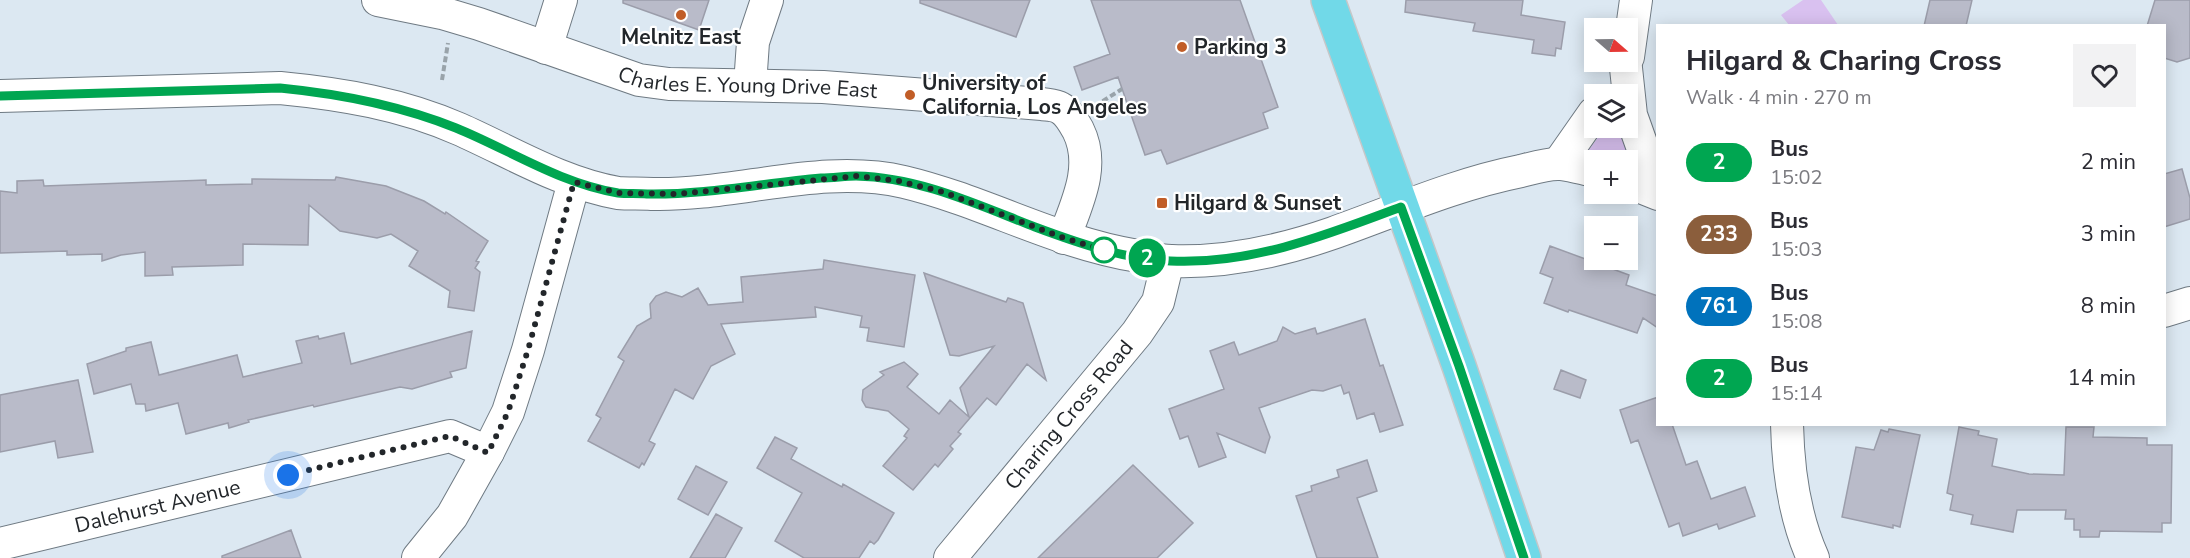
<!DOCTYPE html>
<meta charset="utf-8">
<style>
:root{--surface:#fff;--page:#f2f2f3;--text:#2b2b33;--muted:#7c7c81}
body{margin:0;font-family:"Nunito Sans",sans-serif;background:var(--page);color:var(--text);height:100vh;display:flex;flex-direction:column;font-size:22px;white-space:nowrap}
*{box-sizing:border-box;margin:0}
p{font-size:20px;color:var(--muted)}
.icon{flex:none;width:33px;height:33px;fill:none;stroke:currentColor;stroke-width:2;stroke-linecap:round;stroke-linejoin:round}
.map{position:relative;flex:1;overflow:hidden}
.sheet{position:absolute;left:1656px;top:24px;width:510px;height:402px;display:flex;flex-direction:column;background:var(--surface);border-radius:0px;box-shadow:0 3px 15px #0003}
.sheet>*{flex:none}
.badge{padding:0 12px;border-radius:20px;font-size:21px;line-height:39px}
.needle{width:39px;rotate:110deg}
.tools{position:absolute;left:1584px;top:18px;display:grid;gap:12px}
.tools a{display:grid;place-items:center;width:54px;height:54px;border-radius:0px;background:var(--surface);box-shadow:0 3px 15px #0003;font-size:30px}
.you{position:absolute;width:30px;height:30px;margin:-15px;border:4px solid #fff;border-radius:50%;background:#1a73e8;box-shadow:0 0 0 9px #1a73e833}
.map>.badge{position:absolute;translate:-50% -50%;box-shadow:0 0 0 3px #fff}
.round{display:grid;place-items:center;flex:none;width:63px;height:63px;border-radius:0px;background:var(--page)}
.headline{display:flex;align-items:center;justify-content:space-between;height:102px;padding:0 30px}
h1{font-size:28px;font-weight:700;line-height:45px}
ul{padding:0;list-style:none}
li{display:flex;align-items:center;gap:18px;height:72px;padding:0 30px}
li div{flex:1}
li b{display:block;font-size:22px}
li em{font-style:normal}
li .badge{min-width:66px;font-weight:700;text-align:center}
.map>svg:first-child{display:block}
.green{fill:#d9c1f0}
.building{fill:#b9bbc9;stroke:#9b9daa;stroke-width:1.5}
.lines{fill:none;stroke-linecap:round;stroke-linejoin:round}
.minor-casing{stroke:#6f7a83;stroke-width:34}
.major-casing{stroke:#c6c7c8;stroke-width:36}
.path{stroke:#99a3aa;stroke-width:4;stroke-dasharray:6 3;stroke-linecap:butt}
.minor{stroke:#fff;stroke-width:32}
.major{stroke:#71d9e8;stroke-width:33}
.line-casing{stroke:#fff;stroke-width:14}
.line{stroke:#00a651;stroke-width:9}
.walk{stroke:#22262a;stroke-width:6;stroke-dasharray:0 10.8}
.poi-dot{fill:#c15d27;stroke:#fff;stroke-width:2}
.stop-dot{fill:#fff;stroke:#00a651;stroke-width:3}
.labels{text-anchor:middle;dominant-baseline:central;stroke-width:4.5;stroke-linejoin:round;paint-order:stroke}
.poi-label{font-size:21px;font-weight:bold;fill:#22262a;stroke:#fff;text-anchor:start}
.street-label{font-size:21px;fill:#22262a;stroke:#fff}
</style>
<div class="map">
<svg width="2190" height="558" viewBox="0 0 2190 558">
<rect width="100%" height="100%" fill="#dce8f2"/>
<path class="green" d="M1803,0H1821L1838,25H1789L1781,15Z
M1605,128H1619L1636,166L1633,169L1628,167V160H1609L1589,154L1588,151Z"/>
<path class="building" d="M623,0H709L699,30L623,3Z
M920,0H1030L1016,37L920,3Z
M1091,0H1240L1278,107L1263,113L1268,128L1167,164L1161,150L1145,155L1118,77L1082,90L1074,67L1110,54Z
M1406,0H1523L1521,15L1565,22L1561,49L1556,48L1555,56L1532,53L1534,40L1473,31L1475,23L1405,12Z
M1930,0H1972L1966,26H1924Z
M2155,0H2190V58L2177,62L2164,58V26H2147Z
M2182,169L2190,198V219L2164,227V174Z
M336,177L386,186L424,201L445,214L446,212L488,241L476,261L479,262L475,268L480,272L474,311L448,307L450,291L409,266L418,251L391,234L377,238L340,231L309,205L308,245L243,244V265L172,267L173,275L145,276V252L121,255L102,261V254L67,255V251L0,253V191L17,193V181L43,180L44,186L206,180V185L252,184V179L335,180Z
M1550,246L1629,275L1626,285L1658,296V328L1643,318L1637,333L1569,310L1568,312L1544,303L1553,278L1540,273Z
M824,260L915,275L904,347L867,341L869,328L860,327L862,316L815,307L816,317L721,324L735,354L711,366L693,399L675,389L649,441L655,444L644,465L642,463L639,468L588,441L601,418L596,415L624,361L618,357L637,326L651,318L650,304L656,296L666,292L682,297L698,288L708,305L743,302L741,277L823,269Z
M924,273L1006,302L1008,298L1023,303L1046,380L1027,364L996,405L987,398L958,432L961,434L950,446L953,449L938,467L935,464L913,490L883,466L907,438L904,436L909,429L888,411L866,407L862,400L863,390L884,375L880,372L904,362L918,374L907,387L939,414L950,400L969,417L960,388L994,346L959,356L950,355Z
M1365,319L1380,366L1383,365L1403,425L1380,432L1374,413L1357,419L1349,392L1344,394L1341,385L1323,391L1312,390L1259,408L1270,437L1265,453L1217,433L1226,457L1199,467L1188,436L1180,439L1169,409L1224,389L1210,351L1234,342L1239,355L1277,341L1283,327L1295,334L1315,328L1317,334Z
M472,331L466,368L450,372L452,377L412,389L400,387L314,407L313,405L248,420L249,422L229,428L228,423L186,434L178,403L146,411L145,404H136L131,384L94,394L87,364L126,351V348L151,342L159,375L237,355L243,377L302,363L296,341L318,336L319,339L344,333L351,364Z
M1561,370L1586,380L1580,398L1554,389Z
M78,380L93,452L58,458L55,441L0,452V395Z
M1658,397V424H1672L1686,465L1697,461L1711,499L1745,487L1755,516L1719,529L1717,524L1683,536L1679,523L1669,527L1638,440L1631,443L1620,410Z
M1959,427L1979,431L1978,435L1997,439L1992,466L2029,474L2064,475L2066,427H2094L2093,437L2147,438V445H2172L2171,523H2162V532L2100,531L2099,537H2080V530H2074V519H2065L2066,510H2017L2013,532L1971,524L1973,515L1950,510L1953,495L1947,493Z
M1889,429L1920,435L1900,527L1893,525V528L1842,517L1856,447L1874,450L1881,430L1888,432Z
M775,437L797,448L791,459L842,487L843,484L894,513L878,540L874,544L870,541L859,558H804L775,541L802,493L757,468Z
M1367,460L1377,491L1357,498L1378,558H1317L1296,496L1312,491L1311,486L1339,477L1337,470Z
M1133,465L1193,523L1157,558H1038Z
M696,466L727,482L708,515L678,499Z
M716,514L742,528L725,558H690Z
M291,530L301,558H222V556Z"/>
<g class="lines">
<g class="minor-casing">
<g id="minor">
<path id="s1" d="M378,0L442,13L479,24L639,80L669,84L823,87L1042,104C1047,105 1055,105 1060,108C1068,112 1074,123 1078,130C1096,166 1077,203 1064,238"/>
<path d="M546,48L561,0"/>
<path d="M1628,57L1636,0"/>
<path d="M1626,68L1631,115L1647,160L1658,183"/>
<path d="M750,85L753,42L767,0"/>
<path d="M0,96L280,88C342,94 402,104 459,129C511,152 561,183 618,193C629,194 641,193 652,194C735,196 821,163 904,182C984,201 1056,243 1138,256C1149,258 1161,261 1172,261C1227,263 1281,251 1333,233C1395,211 1456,184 1521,171C1533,168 1548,163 1561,164C1572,165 1584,169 1594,171"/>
<path d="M1559,163L1594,113"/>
<path d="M1628,182L1658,194"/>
<path d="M2164,311L2190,303"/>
<path d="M1787,424C1788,470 1794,516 1813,558"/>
<path id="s2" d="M0,544L450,436L488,452"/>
<path d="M418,558L452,516L488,452L508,412L528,350L574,182"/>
<path id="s3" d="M950,558L1137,333L1158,302L1168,261"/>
</g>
</g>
<g class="major-casing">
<path id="major" d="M1328,0L1459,366L1524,558"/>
</g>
<path class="path" d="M442,80L448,43
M1095,106L1122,89"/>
<use href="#minor" class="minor"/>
<use href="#major" class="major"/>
</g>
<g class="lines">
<g class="line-casing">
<path id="line" d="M0,96L280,88C341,94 399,105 456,128C510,150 559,183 618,193C627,194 638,193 647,194C706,195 763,183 821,178C833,178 845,176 856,176C919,177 978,205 1035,227C1078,243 1124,259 1170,261C1251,265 1327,235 1401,207L1459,366L1524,558"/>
</g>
<use href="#line" class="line"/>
<path class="walk" d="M288,475L450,436L488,453L508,412L528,350L574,182L619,193L677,194L857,176L899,181L943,192L1064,238L1104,250"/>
</g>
<g class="poi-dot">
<circle cx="681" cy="15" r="6"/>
<circle cx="1182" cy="47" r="6"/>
<circle cx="910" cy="95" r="6"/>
<rect x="1156" y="197" width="12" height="12" rx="3"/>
</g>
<circle class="stop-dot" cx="1104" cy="250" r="12"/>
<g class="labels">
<g class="poi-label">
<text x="681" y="37" text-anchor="middle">Melnitz East</text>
<text x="1194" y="47">Parking 3</text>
<text x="922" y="83">University of<tspan x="922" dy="24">California, Los Angeles</tspan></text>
<text x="1174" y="203">Hilgard &amp; Sunset</text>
</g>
<g class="street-label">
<text stroke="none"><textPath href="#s1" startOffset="382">Charles E. Young Drive East</textPath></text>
<text stroke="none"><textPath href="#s3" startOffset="186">Charing Cross Road</textPath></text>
<text stroke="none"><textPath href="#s2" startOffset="162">Dalehurst Avenue</textPath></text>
</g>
</g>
</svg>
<div class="tools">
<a><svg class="needle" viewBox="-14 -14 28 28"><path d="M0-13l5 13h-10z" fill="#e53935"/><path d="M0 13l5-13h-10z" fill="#7c7c81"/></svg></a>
<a><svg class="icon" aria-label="layers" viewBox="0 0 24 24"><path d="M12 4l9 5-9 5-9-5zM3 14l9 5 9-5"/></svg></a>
<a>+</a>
<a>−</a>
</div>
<div class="you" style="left:288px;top:475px"></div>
<b class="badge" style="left:1147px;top:258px;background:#00a651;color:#fff">2</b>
<section class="sheet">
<div class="headline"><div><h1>Hilgard &amp; Charing Cross</h1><p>Walk · 4 min · 270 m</p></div><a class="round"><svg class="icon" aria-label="heart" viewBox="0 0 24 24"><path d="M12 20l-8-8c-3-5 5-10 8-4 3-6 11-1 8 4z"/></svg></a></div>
<ul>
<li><span class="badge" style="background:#00a651;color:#fff">2</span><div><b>Bus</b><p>15:02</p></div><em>2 min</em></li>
<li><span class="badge" style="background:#8b5e3c;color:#fff">233</span><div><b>Bus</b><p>15:03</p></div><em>3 min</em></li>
<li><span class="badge" style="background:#0072bc;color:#fff">761</span><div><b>Bus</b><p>15:08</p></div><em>8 min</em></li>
<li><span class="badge" style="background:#00a651;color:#fff">2</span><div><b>Bus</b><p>15:14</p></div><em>14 min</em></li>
</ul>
</section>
</div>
